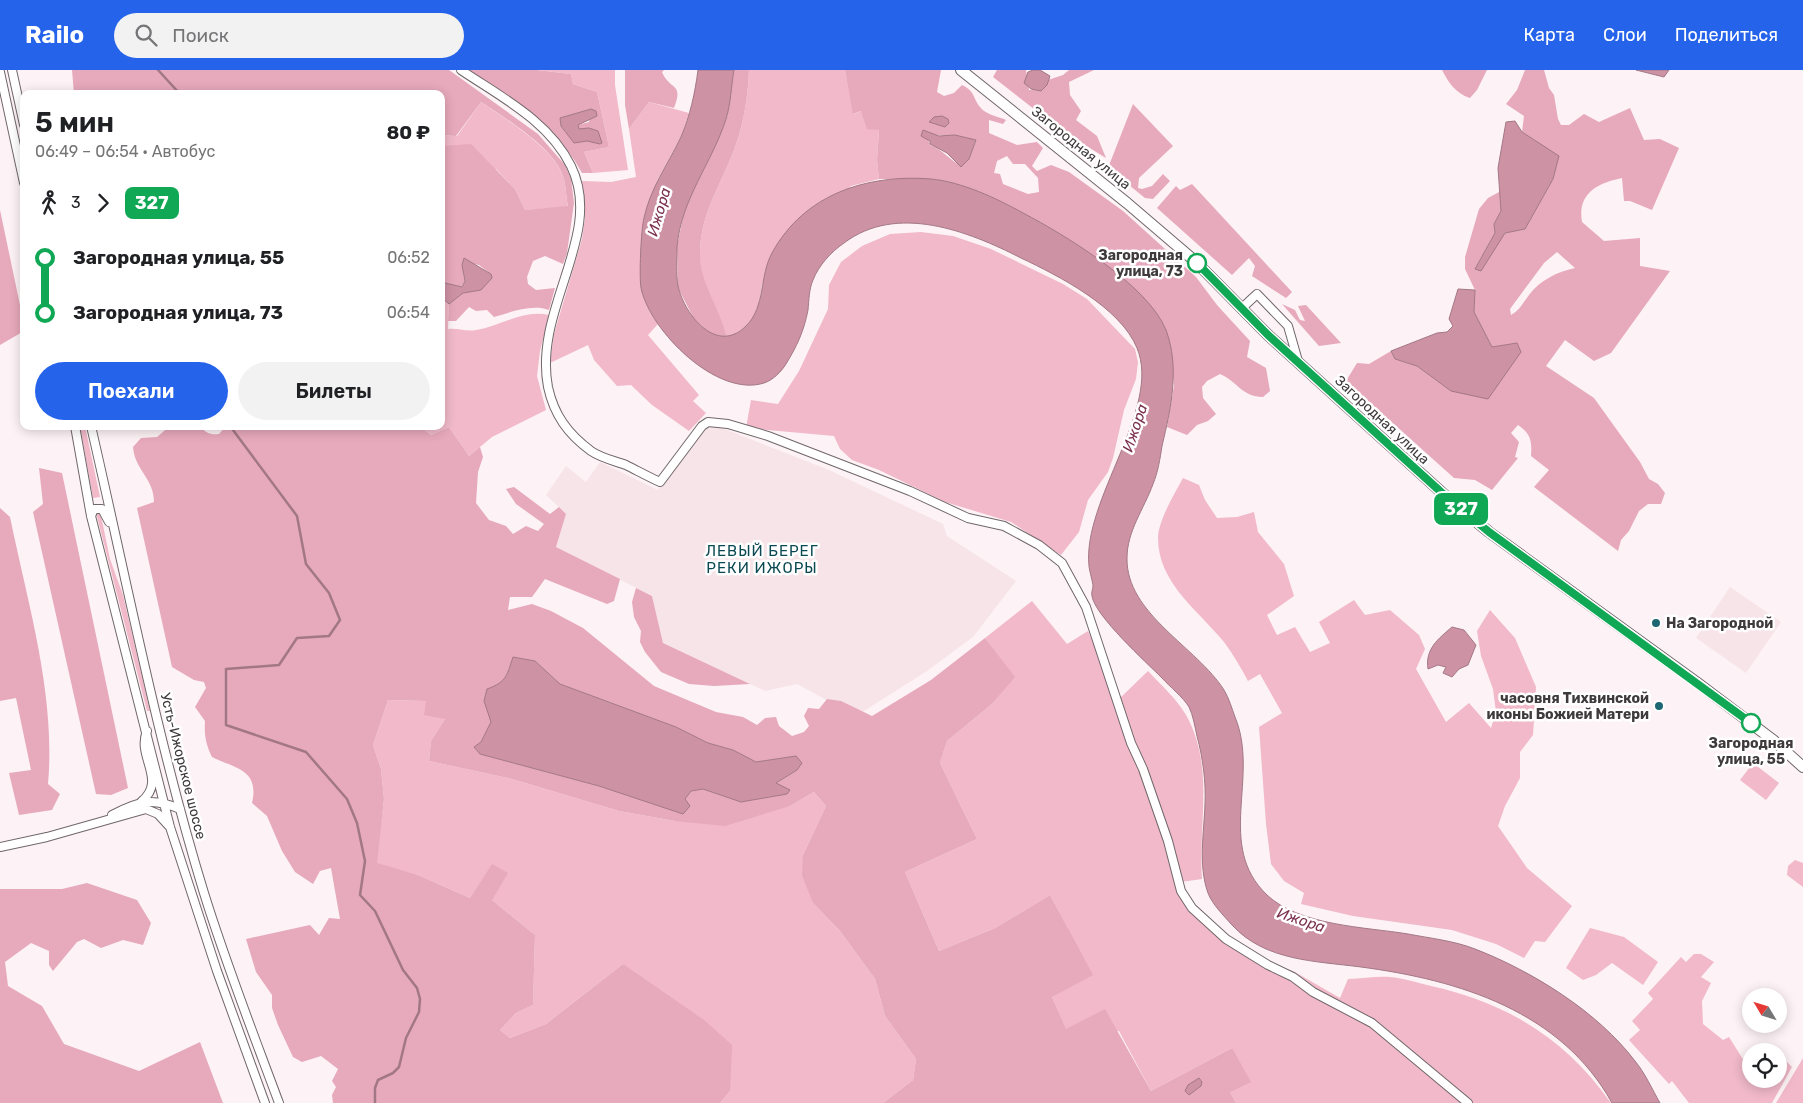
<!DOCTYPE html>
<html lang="ru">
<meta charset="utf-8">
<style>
:root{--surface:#fff;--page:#f2f2f2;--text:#202124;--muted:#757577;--accent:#2563eb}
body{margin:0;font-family:Rubik,sans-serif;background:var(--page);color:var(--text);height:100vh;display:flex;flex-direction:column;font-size:19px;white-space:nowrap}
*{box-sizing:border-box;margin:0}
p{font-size:16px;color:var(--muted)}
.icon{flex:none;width:28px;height:28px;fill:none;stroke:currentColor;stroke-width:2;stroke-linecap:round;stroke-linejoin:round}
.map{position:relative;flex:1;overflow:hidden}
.details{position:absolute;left:20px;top:20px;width:425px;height:340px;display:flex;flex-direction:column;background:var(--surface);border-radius:10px;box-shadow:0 2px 12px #0003}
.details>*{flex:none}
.badge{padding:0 10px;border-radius:8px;font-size:18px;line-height:32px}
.needle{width:32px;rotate:308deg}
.tools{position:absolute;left:1742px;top:918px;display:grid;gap:10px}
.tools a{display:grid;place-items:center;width:45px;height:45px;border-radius:50%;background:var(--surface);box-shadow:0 2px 12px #0003;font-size:25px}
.map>.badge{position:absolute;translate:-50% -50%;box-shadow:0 0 0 2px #fff}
.legs{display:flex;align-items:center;gap:8px;height:55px;padding:0 15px;font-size:16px}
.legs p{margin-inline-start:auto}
.overview{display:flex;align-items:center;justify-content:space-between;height:85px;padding:0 15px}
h1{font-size:28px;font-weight:600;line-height:38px}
.button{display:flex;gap:10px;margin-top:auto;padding:10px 15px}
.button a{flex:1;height:58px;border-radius:30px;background:var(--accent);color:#fff;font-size:20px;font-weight:600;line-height:58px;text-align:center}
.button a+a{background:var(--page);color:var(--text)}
ul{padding:0 15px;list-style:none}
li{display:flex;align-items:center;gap:18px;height:55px;font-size:19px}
li i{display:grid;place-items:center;width:8px;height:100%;margin:0 6px;background:currentColor}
li i::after{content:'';width:12px;height:12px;margin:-6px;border:4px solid;border-radius:50%;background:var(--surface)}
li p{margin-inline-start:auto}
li:first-child i{background:linear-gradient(#0000 50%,currentColor 0)}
li:last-child i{background:linear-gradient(currentColor 50%,#0000 0)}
header{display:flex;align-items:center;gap:30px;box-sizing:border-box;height:70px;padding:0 25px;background:var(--accent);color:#fff}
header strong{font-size:24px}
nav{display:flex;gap:28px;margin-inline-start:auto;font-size:18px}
.search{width:350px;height:45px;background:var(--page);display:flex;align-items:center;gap:12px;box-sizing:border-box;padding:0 18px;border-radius:28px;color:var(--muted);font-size:19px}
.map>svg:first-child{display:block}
.built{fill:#f7e4e8}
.green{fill:#f1b9ca}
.forest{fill:#e7a9bc;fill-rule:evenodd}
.water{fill:#ce92a5;stroke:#a37886}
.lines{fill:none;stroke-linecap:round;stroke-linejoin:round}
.stream{stroke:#a37886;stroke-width:2.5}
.minor-casing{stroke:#70676a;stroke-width:10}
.major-casing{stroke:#70676a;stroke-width:12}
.minor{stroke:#fff;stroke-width:8}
.major{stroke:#fff;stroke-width:10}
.line-1-casing{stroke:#fff;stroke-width:11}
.line-1{stroke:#10a855;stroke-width:8}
.stop-1-dot{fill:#fff;stroke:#10a855;stroke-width:2.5}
.poi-dot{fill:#1c6772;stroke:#fff;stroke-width:2}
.labels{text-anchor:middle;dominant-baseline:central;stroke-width:5;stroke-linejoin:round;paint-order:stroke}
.street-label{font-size:14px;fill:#3f3b3c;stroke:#fff}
.stop-label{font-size:14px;font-weight:bold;fill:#3f3b3c;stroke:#fff;text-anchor:end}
.poi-label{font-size:14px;font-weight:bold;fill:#3f3b3c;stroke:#fff;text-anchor:start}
.water-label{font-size:15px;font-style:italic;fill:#7b314e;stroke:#fff}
.neighbourhood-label{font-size:15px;letter-spacing:1px;fill:#0b4952;stroke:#fff}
</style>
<header>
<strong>Railo</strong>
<div class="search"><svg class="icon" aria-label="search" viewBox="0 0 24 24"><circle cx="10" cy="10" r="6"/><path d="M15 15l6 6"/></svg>Поиск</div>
<nav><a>Карта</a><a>Слои</a><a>Поделиться</a></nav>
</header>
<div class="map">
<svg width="1803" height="1033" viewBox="0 0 1803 1033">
<rect width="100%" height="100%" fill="#fdf2f5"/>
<path class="built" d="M712,354L829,400L943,454L947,466L1016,511L973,567L927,601L856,646L797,614L765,621L663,573L652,526L556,477L566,444L546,425L566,396L586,412L600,392L658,420L703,358Z
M1730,517L1781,552L1746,603L1696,568Z"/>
<path class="green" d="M537,0H615V15L628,100L593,103L584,82L609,77L597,22L573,14L571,4Z
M749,0H845L854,44L861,41L879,59L877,90L879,109L851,116L762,214L758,240L744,259L727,268C721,241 699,214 700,185C700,146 718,120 732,85C743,59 748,28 749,0Z
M481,32C505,49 553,77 563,106C566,115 566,127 568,137L525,140L515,119L496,99L441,106V65L457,66Z
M649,32L689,43L682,65L658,109L644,148L641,218L658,254L648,265L699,325L693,331L706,343L689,361L652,335L631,315L617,316L594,290L588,275L550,293L554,264L582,169L585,149L582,111L611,112L636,107L629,59Z
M921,162L953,166L991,179L1063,214L1087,229L1135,279L1138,292L1136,309L1124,340L1113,388L1108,402L1088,430L1079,462L1061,485L1011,452L945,432L879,400L852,390L840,379L834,366L746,358L751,330L778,334L799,301L828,239L829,215L841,192L862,176L890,164Z
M441,227L449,234L448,259C458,258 466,262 476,260C501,256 523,239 549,245L540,281L537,306L546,340L492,367L469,386L449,357L431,365L420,356H441Z
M80,356H85L100,427L93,428Z
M1183,408L1199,415L1205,430L1217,448L1237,447L1254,442L1258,462L1284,494L1294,526L1267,545L1277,565L1295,557L1310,582L1330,573L1319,552L1354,530L1365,545L1390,540L1419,565L1425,579L1416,599L1446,652L1469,633L1491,658L1496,642L1493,619L1481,586L1477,561L1490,540L1515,568L1536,617L1533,665L1520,682V708L1505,736L1498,756L1527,798L1572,836L1545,872L1535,871L1524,888L1496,874L1452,860L1353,846L1301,834L1304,823L1284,811L1271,794L1266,754L1259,657L1282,643L1260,604L1248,611C1241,598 1233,584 1224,572C1198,540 1158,513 1158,468C1158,451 1175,423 1183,408Z
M96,434L99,436L110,489L123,525L150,641H147L95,439Z
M1032,531L1067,574L1088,561L1119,629L1148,601C1161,615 1176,628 1186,645C1215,697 1198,752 1202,809L1181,812L1192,843L1256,889L1293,901L1340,928L1348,909C1362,909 1376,906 1390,907C1403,908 1418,913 1431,916C1507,933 1565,968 1611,1033H1236L1230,1022L1232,978L1151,1021L1119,961L1066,960L1052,927L1068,859L1050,825L995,858L939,881L905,802L977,769L940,693L947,671L992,634L1014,607L985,568Z
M388,630L427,631L445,649L431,671L429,691L512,709L619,741L675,751L790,736L814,722L826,736L803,785L813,833L840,861L875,909L885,946L916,989L913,1010L883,1033H720L730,1021L623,894L546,954L510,968L500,960L516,943L533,935L535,865L492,830V795L470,828L418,805L376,794L384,729L381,699L373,675Z
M1753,693L1779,713L1766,730L1740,710Z
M1795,790L1803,793V817L1787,805L1788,796Z
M1590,858L1624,867L1658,892L1643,915L1612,893L1596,905L1583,910L1566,898Z
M1694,884H1701L1714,892L1701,907L1711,913L1702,931L1703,954L1723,970L1729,967L1744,991L1751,994V1009H1779V991L1783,988L1792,997L1772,1033H1689L1672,1011L1669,1014L1629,970L1640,960L1632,951L1653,929L1648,923L1681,887L1686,892Z
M1803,988V1033H1776Z"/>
<path class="forest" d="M72,0H449L538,64L565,95L571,109L574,133L567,183L563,194L545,186L533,191L527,207L528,214L536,220L555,218L549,240C531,234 512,242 494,247L487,240L476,241L469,237L456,251H448L449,234L463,223L483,216L491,204L479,195L470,193L463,203L465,211L461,217L441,212L443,76L471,74L515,119L525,140L568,136C566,127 566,115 563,106C553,77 506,49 481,32L456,66L441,65V24H74Z
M466,0H537L571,4L573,14L597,22L609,77L584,82L593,103H582C558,57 507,30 466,0ZM591,39L589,52L578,55L579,60L589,58L587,71L574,73L561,56L560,48Z
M625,0H664L662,2C670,21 684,12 674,38L649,32L629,59L625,35Z
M734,0H749C748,28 743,59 732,85C718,120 700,146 700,185C700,214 721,240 727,268L711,265L694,249L678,218L677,176L686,133L727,47Z
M845,0H941L937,22L944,26L954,23L962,15C976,22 972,27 980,37C986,45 997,46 1006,50L1003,54L989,50V63L1017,75L1037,72L1043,78L1032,96L1037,101L1051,95L1069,102L1123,141L1196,207L1217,235L1250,271L1247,287L1266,298L1270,321L1263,327C1242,327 1237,311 1220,304L1207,311L1202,317L1203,328L1216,344L1208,351L1197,355L1187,365L1167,357L1174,316L1171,279L1013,138L970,119L934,109H879L877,90L879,60L867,59L861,41L853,44ZM931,64C946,67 960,65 976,71L969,89L961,96C950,90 943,80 930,75L928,69ZM1007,86L1013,94H1025L1038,108L1039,122L1028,124L1003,114L1000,104L994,103L997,91Z
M997,0H1026L1029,20H1039L1048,10L1063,5L1069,0H1094L1069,12L1070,25L1081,41L1076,50L1097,66L1106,88L1062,61L993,7Z
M1442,0H1487L1477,20L1470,28C1455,23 1449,13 1442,0Z
M1525,0H1544L1549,18L1554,25L1558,49L1561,55H1569L1584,44L1599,52L1630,38L1644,70L1660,69L1679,78L1652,140L1630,131H1624L1622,108C1597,113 1577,124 1582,152L1604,171L1640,168V196L1670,201L1611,283L1594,291L1565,270L1546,296L1594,328L1640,392L1649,409L1658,414L1665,423L1661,434H1648L1639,441L1629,461L1621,470L1618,481L1534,417L1549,400L1531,386C1532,371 1531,364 1518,355L1511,363L1519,372L1515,387L1518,388L1492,420L1475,410L1454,408L1346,311L1357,293L1369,294L1391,281L1395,289L1417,296L1451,321L1517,273L1492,277L1474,242L1475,220L1465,199V187L1479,139L1488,128L1501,121V141L1494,154L1495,163L1475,199L1505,163L1525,159L1553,109L1536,71L1522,62L1524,46L1506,34L1517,20ZM1557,182L1575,198C1557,202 1540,210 1529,225C1522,234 1520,240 1511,245L1510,239L1544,193Z
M1133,34L1173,76L1139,108L1138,118L1142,119L1152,116L1163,104L1170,111L1153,129L1145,128L1108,98Z
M1192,114L1292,222L1286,228L1252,206L1255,196L1249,188L1232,205L1157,138L1176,116L1180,120Z
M0,140L24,254V261L0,275Z
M1282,234L1295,240L1300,250L1305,251L1298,236L1306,235L1341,273L1319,276Z
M170,356H200C205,363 211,365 219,364L226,356H420L431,365L449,357L469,386L480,377L483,387L478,402L476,433L489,450L506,456L513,464L526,456L538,461L544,454L516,434L506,419L514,417L550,444L559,437L566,444L556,477L620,509L614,531L607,534L545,509L532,527H510L508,540L532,534L551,541L583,558L654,616L716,642L743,647L757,655L765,648L776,647L779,656L792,666L804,662L809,656L804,646L808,638L819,639L827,629L841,631L872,646L931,610L985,568L1015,607L992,634L947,671L940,693L977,769L905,802L939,881L995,858L1050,825L1093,905L1052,927L1066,959L1105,939L1151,1021L1232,978L1251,1012L1230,1022L1236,1033H883L913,1010L916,989L885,946L875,909L840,861L813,833L802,805L803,785L826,736L814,722L790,736L725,756L675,751L619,741L512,709L429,691L431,671L445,649L424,645L426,631L388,630L373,675L381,699L384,729L377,793L418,805L470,828L492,794L508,803L492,830L535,865L533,935L516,943L500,960L510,968L546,954L623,894L704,950L732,975L730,1021L720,1033H333L332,1025L336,1017L332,1011L338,999L321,986L302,992L293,987L278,955L272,938V925L256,902L246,869L310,855L319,865L329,848L340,849L331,798L320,801L313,814L295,802L282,781L267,746L252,733C260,699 234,698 212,687C206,675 204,665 205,651L195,637L206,618L204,612L194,610L172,597L137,438L154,432C154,408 135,401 133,377L141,368L157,367ZM514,587L535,591L560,614L676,657L708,673L733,680L756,692L796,686L797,700L775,714L787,724L741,732L703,719L691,721L685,729L683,744L599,716L480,684L474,677L481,672L492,652L484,631L505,609Z
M39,398L62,403L128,718L111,725L96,724L33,442L43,434Z
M0,438L10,447C28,535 56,625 48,714L60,724L52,740L19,745L9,703L31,700L16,628L0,631Z
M636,518L652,526L663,573L750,614L714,616L689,614L661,602L645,582L640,572L641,561L634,547L632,532Z
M87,813L137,830L151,853L143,875L123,870L101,878L84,869L77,872L53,901L49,895V881L31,873L5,892L8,916L42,936L64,974L139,1001L200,972L223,1033H0V819H62Z"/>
<path class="water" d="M698,0H734C731,16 731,33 726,49C712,93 681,129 677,177C677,188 676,205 678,216C685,246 717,285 746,256C766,236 759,207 772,183C804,124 867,104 931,109C962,112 996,128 1023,143C1065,165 1148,215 1166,260C1180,298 1171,338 1162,376C1160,389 1158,402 1153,414C1144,439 1127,461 1127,488C1126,544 1197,577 1224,620C1229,628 1232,639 1235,647C1260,707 1215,775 1267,825C1300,856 1366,857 1408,864C1429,868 1455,871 1475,879C1532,901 1598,942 1635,991C1645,1003 1652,1019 1660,1033H1612C1561,941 1459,910 1361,897C1315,891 1265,891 1232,855C1224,846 1212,834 1208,823C1198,795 1204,763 1205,734C1206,711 1203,689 1197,666C1195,657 1193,645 1189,637C1183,627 1170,617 1162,608C1146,592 1095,546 1092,526C1091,522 1093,519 1093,516C1093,513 1089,499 1089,496C1082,430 1162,338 1137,278C1120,237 1059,206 1021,188C968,161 897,133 844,173C831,182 819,195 813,210C809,219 809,230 808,240C804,261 797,276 786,294C781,302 773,310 764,313C717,328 650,261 641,218C639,206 641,160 644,148C650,119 668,94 681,67C690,46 695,23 698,0Z
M1033,0H1040L1050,6L1047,15L1041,21L1031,19L1024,13L1028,2Z
M1636,0H1669L1664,7Z
M591,39L596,41L597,46L578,55L579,59L589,58L598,61L602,73L600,74L587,71L574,73L561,56L560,48Z
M942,46L948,49L949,53L945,57L929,52L934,47Z
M1515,51L1522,62L1559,86L1553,109L1525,159L1505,163L1481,201L1475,199L1495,163L1494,154L1501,141L1498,98L1506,52Z
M923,60L939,66L955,65L976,70L969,89L961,97L947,83L930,74V71L921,66Z
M464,188L491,204L492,208L481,220L463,223L449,234L441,227V212L462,217L465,211L462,195Z
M1458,219L1475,220L1474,242L1492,277L1517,273L1521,282L1488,329L1451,321L1417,296L1395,289L1391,281L1437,263L1447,262L1453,256L1449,249Z
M1452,557L1464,560L1476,575L1468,595L1459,599L1452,607L1443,603L1446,597L1438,595L1428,599C1425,579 1438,569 1452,557Z
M513,587L535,591L560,614L676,657L708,673L733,680L756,692L796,686L802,693L797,700L776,713L790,720L787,724L741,732L703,719L691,721L685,729L690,736L683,744L599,716L480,684L474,677L481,672L491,652L484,631L487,619C507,612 507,605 513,587Z
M1199,1008L1202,1012L1201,1016L1189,1025L1185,1021L1188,1015Z"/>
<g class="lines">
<path class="stream" d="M158,0L180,24
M230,356L297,446L306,494L329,523L340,550L329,566L297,568L279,595L226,599V655L306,682L347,729L357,753L365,791L360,825L375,841L403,900L417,918L420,929L419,942L406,968L399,997L393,1003L378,1010L375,1018V1033"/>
<g class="minor-casing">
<path id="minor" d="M12,0L24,55
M461,0C501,27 549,51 571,96C605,165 533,238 548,317C554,345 568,364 591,381C601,388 615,391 626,395C638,401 649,407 660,412L702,356L708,352L728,354L768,366L910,421L968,448L1004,456L1039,475L1062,493L1086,537L1131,673L1143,699L1168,771L1181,821L1192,838L1226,869L1268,895L1293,907L1313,922L1372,953L1468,1033
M0,2L24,113
M1242,238L1257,224L1288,256L1298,291
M75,356L91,446L170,757L217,901L265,1033
M91,356C127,512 157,670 204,823C226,894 253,963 279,1033
M91,446L94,439H102L109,452
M141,732C168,710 136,687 147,661
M112,745C139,731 152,727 180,739
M0,777L47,767L146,739L158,744L169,756"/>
</g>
<g class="major-casing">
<path id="major" d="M961,0L1127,133L1196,192L1268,265L1450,430L1489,462L1699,614L1773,670L1803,697"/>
</g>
<use href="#minor" class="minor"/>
<use href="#major" class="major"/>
</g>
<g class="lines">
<g class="line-1-casing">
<path id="line-1" d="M1197,193L1268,265L1441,422L1489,462L1751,653"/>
</g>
<use href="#line-1" class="line-1"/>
</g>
<g class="stop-1-dot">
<circle cx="1197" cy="193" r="9"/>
<circle cx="1751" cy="653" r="9"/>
</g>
<g class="poi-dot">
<circle cx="1656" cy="553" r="5"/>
<circle cx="1659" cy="636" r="5"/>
</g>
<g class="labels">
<g class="street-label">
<text transform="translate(1081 78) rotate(39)">Загородная улица</text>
<text transform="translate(1382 350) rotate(43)">Загородная улица</text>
<text transform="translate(183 696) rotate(76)">Усть-Ижорское шоссе</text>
</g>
<g class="stop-label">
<text x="1183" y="185">Загородная<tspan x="1183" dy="16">улица, 73</tspan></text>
<text x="1751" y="673" text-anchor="middle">Загородная<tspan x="1751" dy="16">улица, 55</tspan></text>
</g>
<g class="poi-label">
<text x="1666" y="553">На Загородной</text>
<text x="1649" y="628" text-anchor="end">часовня Тихвинской<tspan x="1649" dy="16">иконы Божией Матери</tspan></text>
</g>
<g class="water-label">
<text transform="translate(659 142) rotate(-74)">Ижора</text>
<text transform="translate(1135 358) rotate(-72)">Ижора</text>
<text transform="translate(1301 850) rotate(18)">Ижора</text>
</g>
<g class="neighbourhood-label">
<text x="762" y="481">ЛЕВЫЙ БЕРЕГ<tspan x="762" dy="17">РЕКИ ИЖОРЫ</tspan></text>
</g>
</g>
</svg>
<div class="tools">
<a><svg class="needle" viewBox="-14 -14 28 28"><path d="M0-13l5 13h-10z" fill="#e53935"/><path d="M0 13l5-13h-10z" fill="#757577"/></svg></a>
<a><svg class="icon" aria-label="locate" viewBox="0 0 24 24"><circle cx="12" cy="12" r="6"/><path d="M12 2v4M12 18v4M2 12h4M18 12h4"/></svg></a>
</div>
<b class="badge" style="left:1461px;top:439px;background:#10a855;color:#fff">327</b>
<section class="details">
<div class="overview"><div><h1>5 мин</h1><p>06:49 – 06:54 · Автобус</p></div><b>80 ₽</b></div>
<div class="legs"><svg class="icon" aria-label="walk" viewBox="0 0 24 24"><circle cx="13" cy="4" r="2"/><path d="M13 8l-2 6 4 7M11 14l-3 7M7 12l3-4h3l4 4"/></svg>3<svg class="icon" aria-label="forward" viewBox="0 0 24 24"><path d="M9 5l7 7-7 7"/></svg><b class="badge" style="background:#10a855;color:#fff">327</b></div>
<ul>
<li><i style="color:#10a855"></i><b>Загородная улица, 55</b><p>06:52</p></li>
<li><i style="color:#10a855"></i><b>Загородная улица, 73</b><p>06:54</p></li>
</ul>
<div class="button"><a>Поехали</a><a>Билеты</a></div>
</section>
</div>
